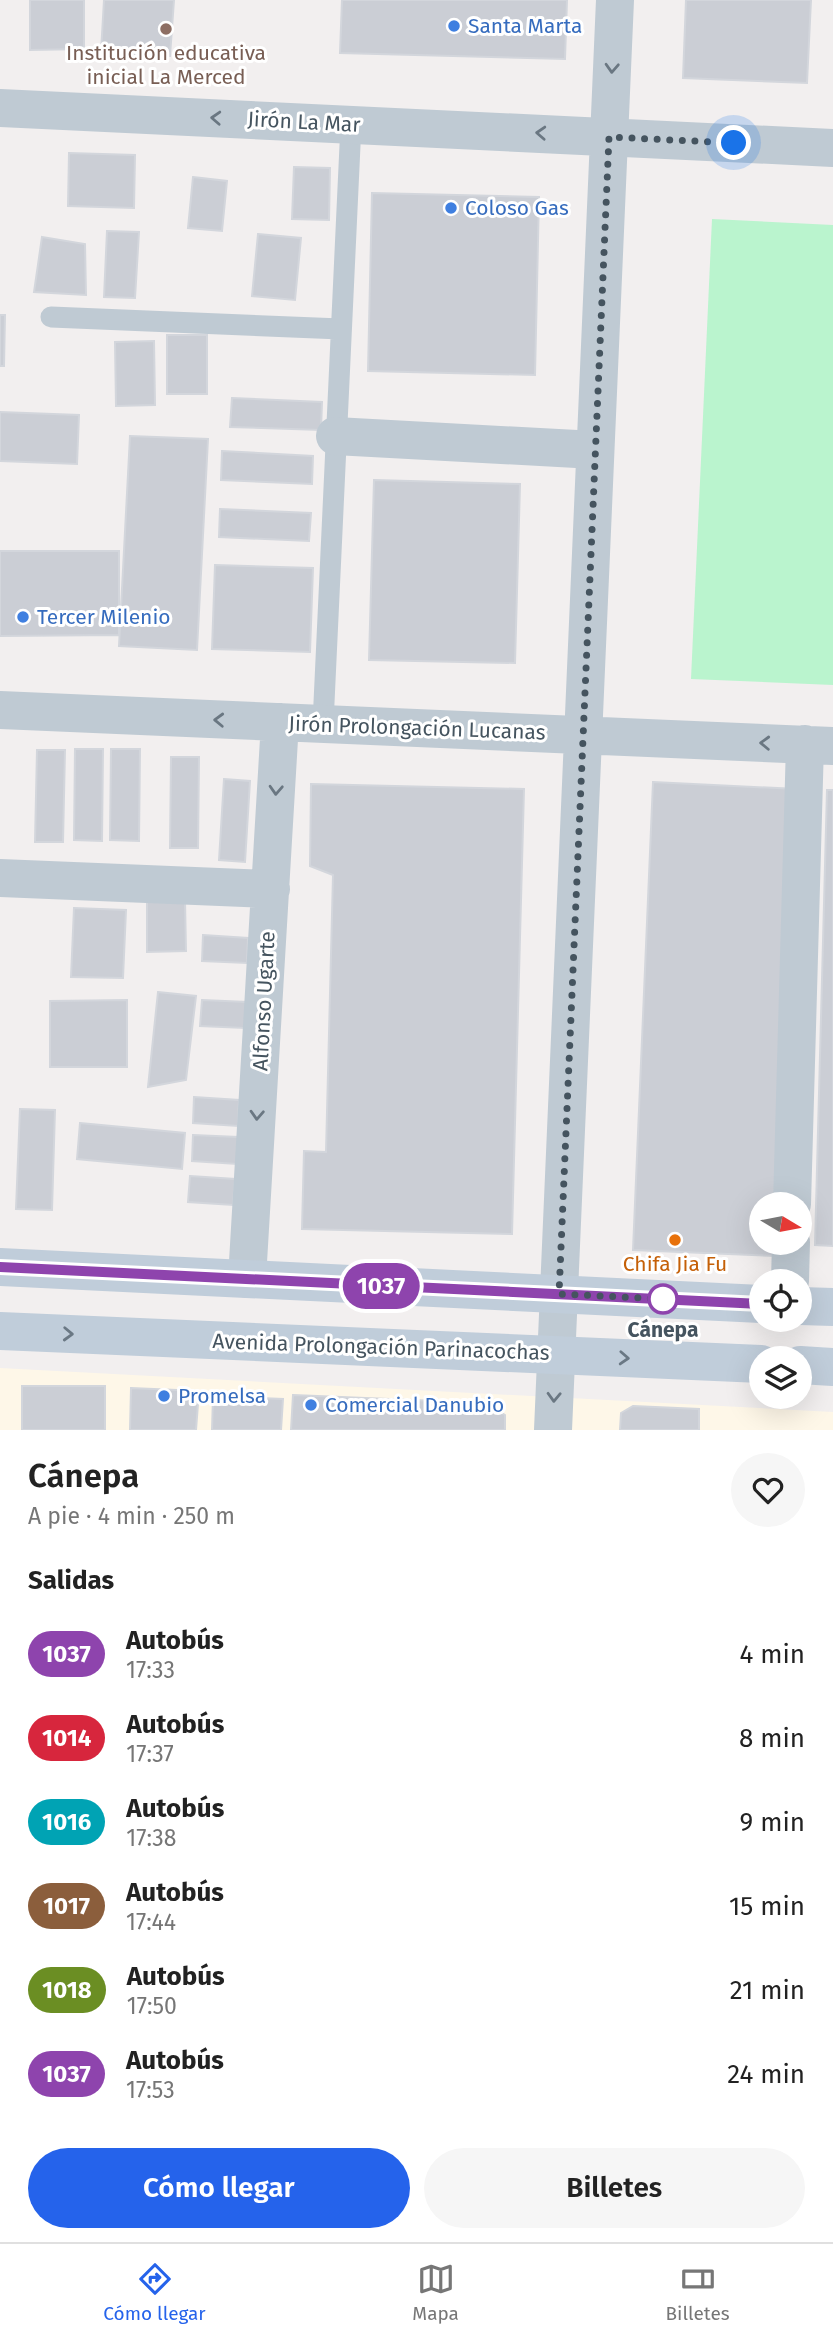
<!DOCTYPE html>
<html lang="es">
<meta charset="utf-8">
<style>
:root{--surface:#fff;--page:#f6f6f6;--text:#222;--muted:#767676;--line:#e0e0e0;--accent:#2563eb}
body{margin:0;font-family:"Fira Sans",sans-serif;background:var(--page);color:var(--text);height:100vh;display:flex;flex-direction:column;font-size:26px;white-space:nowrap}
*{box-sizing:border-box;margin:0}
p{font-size:23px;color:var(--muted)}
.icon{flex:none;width:38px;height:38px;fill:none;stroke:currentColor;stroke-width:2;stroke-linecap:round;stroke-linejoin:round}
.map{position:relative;height:1430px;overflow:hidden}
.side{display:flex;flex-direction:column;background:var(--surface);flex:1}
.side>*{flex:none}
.badge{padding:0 14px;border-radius:23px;font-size:24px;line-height:46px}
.needle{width:46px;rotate:100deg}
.tools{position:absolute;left:749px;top:1192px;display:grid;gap:14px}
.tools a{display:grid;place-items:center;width:63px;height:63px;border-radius:50%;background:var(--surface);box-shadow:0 7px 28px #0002;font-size:35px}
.you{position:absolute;width:35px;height:35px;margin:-18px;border:5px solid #fff;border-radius:50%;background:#1a73e8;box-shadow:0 0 0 10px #1a73e833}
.map>.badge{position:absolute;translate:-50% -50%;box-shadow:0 0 0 4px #fff}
h2{padding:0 28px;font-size:26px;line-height:63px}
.round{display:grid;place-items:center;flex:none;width:74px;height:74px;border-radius:37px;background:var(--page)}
.headline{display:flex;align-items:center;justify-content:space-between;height:119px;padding:0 28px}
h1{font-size:33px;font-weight:600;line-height:52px}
.button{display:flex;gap:14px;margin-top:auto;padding:14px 28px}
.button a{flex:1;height:80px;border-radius:42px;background:var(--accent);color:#fff;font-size:28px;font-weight:600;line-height:80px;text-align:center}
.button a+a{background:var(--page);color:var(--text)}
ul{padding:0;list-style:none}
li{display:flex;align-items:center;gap:21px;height:84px;padding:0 28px}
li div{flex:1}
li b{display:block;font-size:26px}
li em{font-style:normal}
li .badge{min-width:77px;font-weight:700;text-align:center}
.dock{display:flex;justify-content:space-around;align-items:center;height:98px;border-top:2px solid var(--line);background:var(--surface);font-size:19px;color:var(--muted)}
.dock a{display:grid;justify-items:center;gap:4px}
.dock .active{color:var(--accent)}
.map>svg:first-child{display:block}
.commercial{fill:#fef7e8}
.green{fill:#baf4ce}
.building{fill:#cbced5;stroke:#d3d6dc;stroke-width:2}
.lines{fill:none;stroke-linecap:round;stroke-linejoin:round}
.lane{stroke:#bfcad3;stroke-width:21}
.street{stroke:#bfcad3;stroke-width:38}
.secondary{stroke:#c0cdda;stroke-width:38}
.oneway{stroke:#6a7782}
.oneway2{stroke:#6a7884}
.line-casing{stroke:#fff;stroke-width:16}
.line{stroke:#8e44ad;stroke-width:10}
.walk{stroke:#45545f;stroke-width:7;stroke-dasharray:0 12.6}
.shop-dot{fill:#3f7fe0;stroke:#fff;stroke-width:2.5}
.education-dot{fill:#8d6e63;stroke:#fff;stroke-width:2.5}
.food-dot{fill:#e8710a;stroke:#fff;stroke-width:2.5}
.stop-dot{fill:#fff;stroke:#8e44ad;stroke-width:3.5}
.labels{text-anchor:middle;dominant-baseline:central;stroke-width:6;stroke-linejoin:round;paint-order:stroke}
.shop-label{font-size:21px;fill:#366cbe;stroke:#fff;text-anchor:start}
.education-label{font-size:21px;fill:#785e54;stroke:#fff}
.street-label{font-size:21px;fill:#45545f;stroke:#fff}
.food-label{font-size:21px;fill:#c56008;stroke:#fff}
.stop-label{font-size:21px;font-weight:bold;fill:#45545f;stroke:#fff}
</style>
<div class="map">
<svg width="833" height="1430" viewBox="0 0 833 1430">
<rect width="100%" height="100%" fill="#f2efef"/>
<path class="commercial" d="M0,1368L833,1412V1430H0Z"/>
<path class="green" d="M712,219L833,225V685L691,679Z"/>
<path class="building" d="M30,0H84V49L30,50Z
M104,0H174L170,56L101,52Z
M342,0H567L565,59L340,53Z
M686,0H811L807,83L683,78Z
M69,153L135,155L134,208L68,206Z
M294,167L330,168L329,220L292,219Z
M193,177L227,181L222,231L188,228Z
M372,193L539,197L535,375L368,371Z
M107,231L139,232L135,298L104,297Z
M258,234L301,238L295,300L252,296Z
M42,237L85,244L86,295L34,292Z
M0,315H5L4,366H0Z
M167,335H207V394H167Z
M154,341L155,405L116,406L115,342Z
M232,398L322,402L321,430L230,427Z
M0,412L79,415L77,464L0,461Z
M130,436L208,439L197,650L119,646Z
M222,451L313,456L312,484L221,480Z
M374,480L520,484L515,663L369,660Z
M220,509L311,513L309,541L219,537Z
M0,551H119V635L0,636Z
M215,565L313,568L310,652L212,649Z
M75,749H103L102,841L74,840Z
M111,749H140L139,841L110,840Z
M37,750H65L63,842H35Z
M171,757H199L198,848H170Z
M224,779L250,781L245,862L219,860Z
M653,782L797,789L779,1204H761V1242H777L776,1256L633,1250Z
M311,784L524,789L512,1234L302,1229L304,1151L326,1152L333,875L310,866Z
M827,790H833V1246L815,1245Z
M185,900L186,951L147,952V901Z
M74,908L126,910L123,978L71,977Z
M203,935L248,938L247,963L202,961Z
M158,992L196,996L186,1080L148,1087Z
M127,1000V1067H50V1001Z
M202,1000L247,1002L245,1028L200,1026Z
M194,1097L239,1100L238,1126L193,1123Z
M20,1109L55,1110L52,1210L16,1209Z
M80,1123L185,1133L182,1169L77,1159Z
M193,1135L238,1137L237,1164L192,1161Z
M190,1176L235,1179L233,1205L188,1202Z
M22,1386H105V1430H22Z
M131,1388L199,1391L196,1430H130Z
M293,1395L486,1403L505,1415V1430H291Z
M213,1396L283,1399L281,1430H212Z
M633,1406L699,1409V1430H620L621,1413Z"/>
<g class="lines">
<path class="lane" d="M51,317L341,329
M323,724L351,124"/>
<path class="street" d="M0,108L833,148
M335,436L595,450
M0,710L833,746
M0,878L271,889
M792,1204L805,744
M247,1279L280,722
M790,1281L791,1242
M553,1430L615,0"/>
<path class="secondary" d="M0,1267L761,1304
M800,1306L833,1307
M0,1331L761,1364
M800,1365L833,1367"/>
</g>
<defs><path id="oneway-chevron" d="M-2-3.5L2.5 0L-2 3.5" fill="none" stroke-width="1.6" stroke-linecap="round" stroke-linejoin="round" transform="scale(1.75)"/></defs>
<g class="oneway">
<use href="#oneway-chevron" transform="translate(612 68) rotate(93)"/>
<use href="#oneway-chevron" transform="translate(216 118) rotate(-177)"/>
<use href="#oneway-chevron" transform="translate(541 133) rotate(-177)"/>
<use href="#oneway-chevron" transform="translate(219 720) rotate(-178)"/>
<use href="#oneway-chevron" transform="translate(765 743) rotate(-178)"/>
<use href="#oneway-chevron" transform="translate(276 790) rotate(93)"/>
<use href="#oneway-chevron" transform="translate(257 1115) rotate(93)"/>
<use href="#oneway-chevron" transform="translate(554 1397) rotate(92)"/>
</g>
<g class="oneway2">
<use href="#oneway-chevron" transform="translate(68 1334) rotate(2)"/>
<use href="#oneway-chevron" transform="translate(624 1358) rotate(3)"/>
</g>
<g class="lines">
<g class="line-casing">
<path id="line" d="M0,1267L761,1304"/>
</g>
<use href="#line" class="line"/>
<path class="walk" d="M663,1299L559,1294L609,137L734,143"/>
</g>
<g class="shop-dot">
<circle cx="454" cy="26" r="7"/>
<circle cx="451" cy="208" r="7"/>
<circle cx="23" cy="617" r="7"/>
<circle cx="164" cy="1396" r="7"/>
<circle cx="311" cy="1405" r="7"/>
</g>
<circle class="education-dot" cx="166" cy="29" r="7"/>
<circle class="food-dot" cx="675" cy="1240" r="7"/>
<circle class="stop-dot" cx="663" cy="1299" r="14"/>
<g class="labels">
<g class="shop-label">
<text x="468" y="26">Santa Marta</text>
<text x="465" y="208">Coloso Gas</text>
<text x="37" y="617">Tercer Milenio</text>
<text x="178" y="1396">Promelsa</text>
<text x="325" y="1405">Comercial Danubio</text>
</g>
<g class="education-label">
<text x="166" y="53">Institución educativa<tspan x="166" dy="24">inicial La Merced</tspan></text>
</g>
<g class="street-label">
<text transform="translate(304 122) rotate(3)">Jirón La Mar</text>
<text transform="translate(417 728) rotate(2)">Jirón Prolongación Lucanas</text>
<text transform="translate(264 1001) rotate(-87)">Alfonso Ugarte</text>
<text transform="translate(381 1347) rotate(2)">Avenida Prolongación Parinacochas</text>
</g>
<g class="food-label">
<text x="675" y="1264">Chifa Jia Fu</text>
</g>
<g class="stop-label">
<text x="663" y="1330">Cánepa</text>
</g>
</g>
</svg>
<div class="tools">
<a><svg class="needle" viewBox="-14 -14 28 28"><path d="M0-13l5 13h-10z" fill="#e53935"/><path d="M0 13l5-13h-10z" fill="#767676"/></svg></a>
<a><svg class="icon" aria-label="locate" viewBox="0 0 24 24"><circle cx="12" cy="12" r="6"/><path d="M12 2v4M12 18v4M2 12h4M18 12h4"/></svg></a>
<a><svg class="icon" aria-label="layers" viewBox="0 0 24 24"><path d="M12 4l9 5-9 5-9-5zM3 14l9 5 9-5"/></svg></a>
</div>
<div class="you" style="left:734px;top:143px"></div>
<b class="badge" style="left:381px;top:1286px;background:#8e44ad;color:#fff">1037</b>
</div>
<section class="side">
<div class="headline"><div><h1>Cánepa</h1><p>A pie · 4 min · 250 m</p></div><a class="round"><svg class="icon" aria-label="heart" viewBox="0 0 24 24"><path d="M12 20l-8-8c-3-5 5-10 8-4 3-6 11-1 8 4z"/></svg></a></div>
<h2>Salidas</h2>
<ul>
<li><span class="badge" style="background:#8e44ad;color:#fff">1037</span><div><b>Autobús</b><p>17:33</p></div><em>4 min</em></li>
<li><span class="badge" style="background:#d7263d;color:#fff">1014</span><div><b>Autobús</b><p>17:37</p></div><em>8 min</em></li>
<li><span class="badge" style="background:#00a3b4;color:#fff">1016</span><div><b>Autobús</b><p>17:38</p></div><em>9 min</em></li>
<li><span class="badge" style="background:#8b5e3c;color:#fff">1017</span><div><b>Autobús</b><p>17:44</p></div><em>15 min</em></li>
<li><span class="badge" style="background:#6b8e23;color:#fff">1018</span><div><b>Autobús</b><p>17:50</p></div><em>21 min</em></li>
<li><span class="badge" style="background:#8e44ad;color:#fff">1037</span><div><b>Autobús</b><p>17:53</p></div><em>24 min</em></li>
</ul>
<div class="button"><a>Cómo llegar</a><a>Billetes</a></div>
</section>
<nav class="dock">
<a class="active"><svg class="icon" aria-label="directions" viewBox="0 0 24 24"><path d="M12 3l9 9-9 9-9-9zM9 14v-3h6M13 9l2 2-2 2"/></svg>Cómo llegar</a>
<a><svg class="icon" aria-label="map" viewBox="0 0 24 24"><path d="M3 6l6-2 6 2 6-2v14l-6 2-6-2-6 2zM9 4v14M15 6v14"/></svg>Mapa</a>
<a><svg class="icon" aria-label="tickets" viewBox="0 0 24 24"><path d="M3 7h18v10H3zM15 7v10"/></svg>Billetes</a>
</nav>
